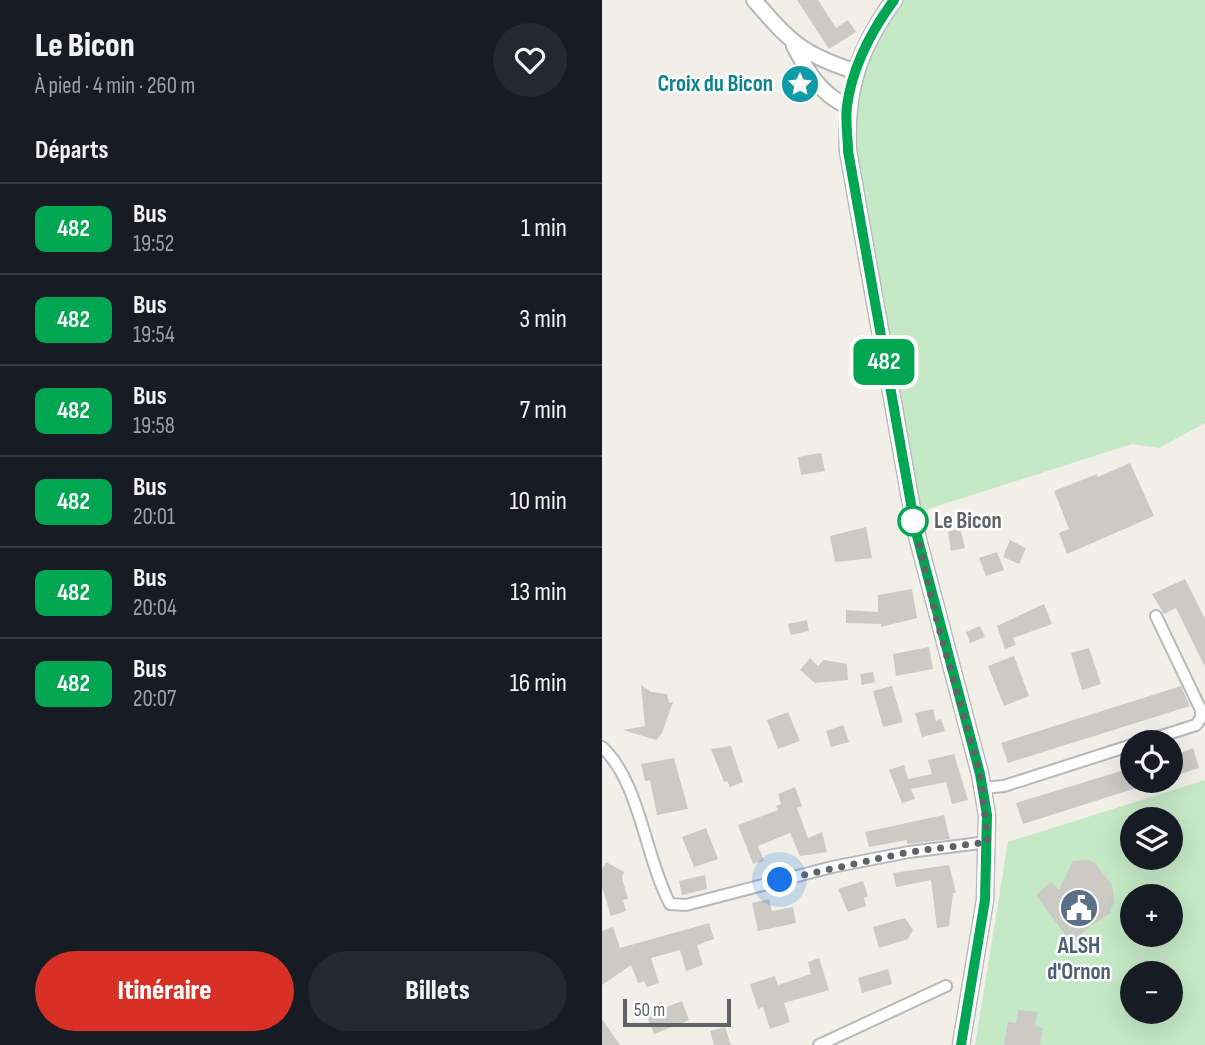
<!DOCTYPE html>
<html lang="fr">
<meta charset="utf-8">
<style>
:root{--surface:#171b24;--page:#242831;--text:#f1f3f6;--muted:#9ea1a6;--line:#363941;--accent:#d93025}
body{margin:0;font-family:"Sofia Sans Condensed",sans-serif;background:var(--page);color:var(--text);height:100vh;display:flex;flex-direction:column;font-size:26px;white-space:nowrap}
*{box-sizing:border-box;margin:0}
p{font-size:23px;color:var(--muted)}
.icon{flex:none;width:38px;height:38px;fill:none;stroke:currentColor;stroke-width:2;stroke-linecap:round;stroke-linejoin:round}
.map{position:relative;flex:1;overflow:hidden}
.panel{display:flex;flex-direction:column;background:var(--surface);width:602px}
.panel>*{flex:none}
.badge{padding:0 14px;border-radius:10px;font-size:24px;line-height:46px}
.buttons{position:absolute;left:518px;top:730px;display:grid;gap:14px}
.buttons a{display:grid;place-items:center;width:63px;height:63px;border-radius:50%;background:var(--surface);box-shadow:0 7px 28px #0002;font-size:35px}
.scale{position:absolute;left:21px;bottom:18px;width:108px;box-sizing:border-box;padding-left:7px;border:4px solid #5f6368;border-top:0;font-size:19px;line-height:24px;white-space:nowrap;color:#5f6368;-webkit-text-stroke:5px #fff;paint-order:stroke}
.you{position:absolute;width:35px;height:35px;margin:-18px;border:5px solid #fff;border-radius:50%;background:#1a73e8;box-shadow:0 0 0 10px #1a73e833}
.map>.badge{position:absolute;translate:-50% -50%;box-shadow:0 0 0 4px #fff}
h2{padding:0 35px;font-size:26px;line-height:63px}
.round{display:grid;place-items:center;flex:none;width:74px;height:74px;border-radius:37px;background:var(--page)}
.summary{display:flex;align-items:center;justify-content:space-between;height:119px;padding:0 35px}
h1{font-size:33px;font-weight:800;line-height:52px}
.action{display:flex;gap:14px;margin-top:auto;padding:14px 35px}
.action a{flex:1;height:80px;border-radius:42px;background:var(--accent);color:#fff;font-size:28px;font-weight:800;line-height:80px;text-align:center}
.action a+a{background:var(--page);color:var(--text)}
ul{padding:0;list-style:none}
li{display:flex;align-items:center;gap:21px;height:91px;padding:0 35px;border-top:2px solid var(--line)}
li div{flex:1}
li b{display:block;font-size:26px}
li em{font-style:normal}
li .badge{min-width:77px;font-weight:700;text-align:center}
main{display:flex;flex:1;min-height:0}
.map>svg:first-child{display:block}
.green{fill:#c5e8c5;fill-rule:evenodd}
.building{fill:#cccac5}
.lines{fill:none;stroke-linecap:round;stroke-linejoin:round}
.minor-casing{stroke:#b5b8bc;stroke-width:14}
.tertiary-casing{stroke:#b5b8bc;stroke-width:18}
.secondary-casing{stroke:#b6babf;stroke-width:19}
.minor{stroke:#fff;stroke-width:10}
.tertiary{stroke:#fff;stroke-width:14}
.secondary{stroke:#fff;stroke-width:16}
.line-casing{stroke:#fff;stroke-width:16}
.line{stroke:#00a651;stroke-width:10}
.walk{stroke:#5f6368;stroke-width:7;stroke-dasharray:0 12.6}
.stop-dot{fill:#fff;stroke:#00a651;stroke-width:3.5}
.labels{text-anchor:middle;dominant-baseline:central;stroke-width:5;stroke-linejoin:round;paint-order:stroke}
.culture-label{font-size:23px;font-weight:bold;fill:#0d838f;stroke:#fff;text-anchor:end}
.stop-label{font-size:23px;font-weight:bold;fill:#5f6368;stroke:#fff;text-anchor:start}
.service-label{font-size:23px;font-weight:bold;fill:#4e5e75;stroke:#fff}
</style>
<main>
<section class="panel">
<div class="summary"><div><h1>Le Bicon</h1><p>À pied · 4 min · 260 m</p></div><a class="round"><svg class="icon" aria-label="heart" viewBox="0 0 24 24"><path d="M12 20l-8-8c-3-5 5-10 8-4 3-6 11-1 8 4z"/></svg></a></div>
<h2>Départs</h2>
<ul>
<li><span class="badge" style="background:#00a651;color:#fff">482</span><div><b>Bus</b><p>19:52</p></div><em>1 min</em></li>
<li><span class="badge" style="background:#00a651;color:#fff">482</span><div><b>Bus</b><p>19:54</p></div><em>3 min</em></li>
<li><span class="badge" style="background:#00a651;color:#fff">482</span><div><b>Bus</b><p>19:58</p></div><em>7 min</em></li>
<li><span class="badge" style="background:#00a651;color:#fff">482</span><div><b>Bus</b><p>20:01</p></div><em>10 min</em></li>
<li><span class="badge" style="background:#00a651;color:#fff">482</span><div><b>Bus</b><p>20:04</p></div><em>13 min</em></li>
<li><span class="badge" style="background:#00a651;color:#fff">482</span><div><b>Bus</b><p>20:07</p></div><em>16 min</em></li>
</ul>
<div class="action"><a>Itinéraire</a><a>Billets</a></div>
</section>
<div class="map">
<svg width="603" height="1045" viewBox="0 0 603 1045">
<rect width="100%" height="100%" fill="#f1efe8"/>
<path class="green" d="M292,0H603V423L557,448L530,444L310,514L245,106Z
M603,780V1045H373L406,842ZM530,819H569V858H530ZM530,896H569V934H530ZM530,973H569V1012H530Z"/>
<path class="building" d="M195,0H216L234,28L246,20L254,32L227,49Z
M219,453L223,471L199,475L196,457Z
M528,463L552,516L465,554L457,533L467,529L452,491L495,474L496,477Z
M264,527L270,558L233,562L228,536Z
M358,528L363,548L349,551L346,532Z
M408,540L424,548L417,564L401,557Z
M395,552L402,570L384,576L377,558Z
M583,579L603,619V667L574,608L562,614L550,594Z
M310,589L315,618L279,627V624L244,623V610L276,612V595Z
M442,604L450,624L411,638L414,645L403,649L395,626Z
M205,620L207,631L189,635L186,624Z
M378,626L383,637L368,643L364,632Z
M327,647L331,669L294,676L291,654Z
M487,648L499,684L480,690L469,653Z
M412,656L427,696L402,706L386,666Z
M208,658L216,666L222,660L245,664L246,680L213,683L198,670Z
M271,672L273,682L260,685L258,674Z
M39,685L49,692L65,694L67,703L71,702L60,733L54,740L21,730L43,726Z
M290,686L301,722L281,727L271,691Z
M579,686L588,706L406,763L399,743Z
M331,709L334,721L339,719L343,731L320,737L313,713Z
M186,712L198,741L176,749L165,720Z
M241,725L247,742L229,747L224,731Z
M129,746L141,782L128,787L125,781L122,782L109,749Z
M591,748L597,768L569,777V757Z
M352,754L366,800L350,804L344,782L309,789L313,799L300,803L287,770L302,765L306,779L330,774L326,760Z
M72,758L86,809L55,815L48,780L43,781L39,764Z
M522,770L525,780L550,783L421,824L414,803Z
M193,787L200,806L195,808L206,838L220,832L225,852L198,856L188,833L156,846L162,861L151,864L136,825L176,810L174,806L179,804L176,794Z
M342,815L348,839L305,844V840L267,847L263,832Z
M104,828L116,859L92,867L80,837Z
M486,860L493,863L510,885L512,902L507,914L488,926L470,944L434,895L449,882L457,890L471,861Z
M4,862L22,872L20,878L26,899L21,900L24,911L9,916L0,887V870Z
M347,865L354,893H351L347,926L335,928L329,880L294,887L291,873Z
M103,875L105,889L80,895L77,881Z
M261,881L266,896L262,898L264,906L246,912L236,889Z
M167,899L170,911L191,907L194,923L156,931L150,903Z
M303,918L311,930L306,939L277,948L271,927Z
M107,923L112,939L95,945L101,965L84,971L78,950L49,958L57,983L45,987L42,981L36,983L29,965L0,985V931L11,927L18,948Z
M217,958L227,990L182,1003L188,1022L168,1029L161,1007L156,1009L148,984L173,976L176,985L209,974L206,962Z
M286,969L290,984L260,993L256,978Z
M80,1001L87,1020L52,1034L42,1009L60,1002L62,1008Z
M416,1010L435,1012L433,1026L441,1028L438,1045H402L406,1022L414,1023Z
M0,1019L18,1045H0Z
M123,1027L129,1045H112L108,1031Z"/>
<g class="lines">
<g class="minor-casing">
<path id="minor" d="M541,742L594,725L599,718V710L554,616
M0,747C38,782 43,857 68,904L84,905L230,867L307,852L386,842
M381,788L402,786L530,745
M217,1045L344,986"/>
</g>
<g class="tertiary-casing">
<path id="tertiary" d="M152,0C188,42 201,55 255,72
M192,46C205,71 218,94 245,106"/>
</g>
<g class="secondary-casing">
<path id="secondary" d="M292,0C256,49 243,91 246,151L314,532L378,774L385,815L383,900L359,1045"/>
</g>
<use href="#minor" class="minor"/>
<use href="#tertiary" class="tertiary"/>
<use href="#secondary" class="secondary"/>
</g>
<g class="lines">
<g class="line-casing">
<path id="line" d="M292,0C270,30 250,68 245,106C243,121 246,137 246,151L314,532L378,774L385,815L383,900L359,1045"/>
</g>
<use href="#line" class="line"/>
<path class="walk" d="M178,880L307,852L386,842L378,774L335,621L310,514L311,521"/>
</g>
<defs>
<g id="sight-disc" transform="scale(2.0125)"><circle r="9.5" fill="#0f9aa8" stroke="#fff"/><path d="M0-6L1.8-2.2L6-1.7L2.9 1.2L3.7 5.4L0 3.3L-3.7 5.4L-2.9 1.2L-6-1.7L-1.8-2.2Z" fill="#fff"/></g>
<g id="civic-disc" transform="scale(2.0125)"><circle r="9.5" fill="#5c6f8a" stroke="#fff"/><path d="M-.6-6.5H3V-4.5H.6V-3L4-1V1h2V6H-6V1h2V-1L-.6-3ZM-1.2 2.5V6h2.4V2.5Z" fill="#fff"/></g>
</defs>
<g fill-rule="evenodd">
<use href="#sight-disc" x="198" y="84"/>
<use href="#civic-disc" x="477" y="908"/>
</g>
<circle class="stop-dot" cx="311" cy="521" r="14"/>
<g class="labels">
<g class="culture-label">
<text x="171" y="84">Croix du Bicon</text>
</g>
<g class="stop-label">
<text x="332" y="521">Le Bicon</text>
</g>
<g class="service-label">
<text x="477" y="946">ALSH<tspan x="477" dy="26">d'Ornon</tspan></text>
</g>
</g>
</svg>
<div class="buttons">
<a><svg class="icon" aria-label="locate" viewBox="0 0 24 24"><circle cx="12" cy="12" r="6"/><path d="M12 2v4M12 18v4M2 12h4M18 12h4"/></svg></a>
<a><svg class="icon" aria-label="layers" viewBox="0 0 24 24"><path d="M12 4l9 5-9 5-9-5zM3 14l9 5 9-5"/></svg></a>
<a>+</a>
<a>−</a>
</div>
<div class="scale">50 m</div>
<div class="you" style="left:178px;top:880px"></div>
<b class="badge" style="left:282px;top:362px;background:#00a651;color:#fff">482</b>
</div>
</main>
